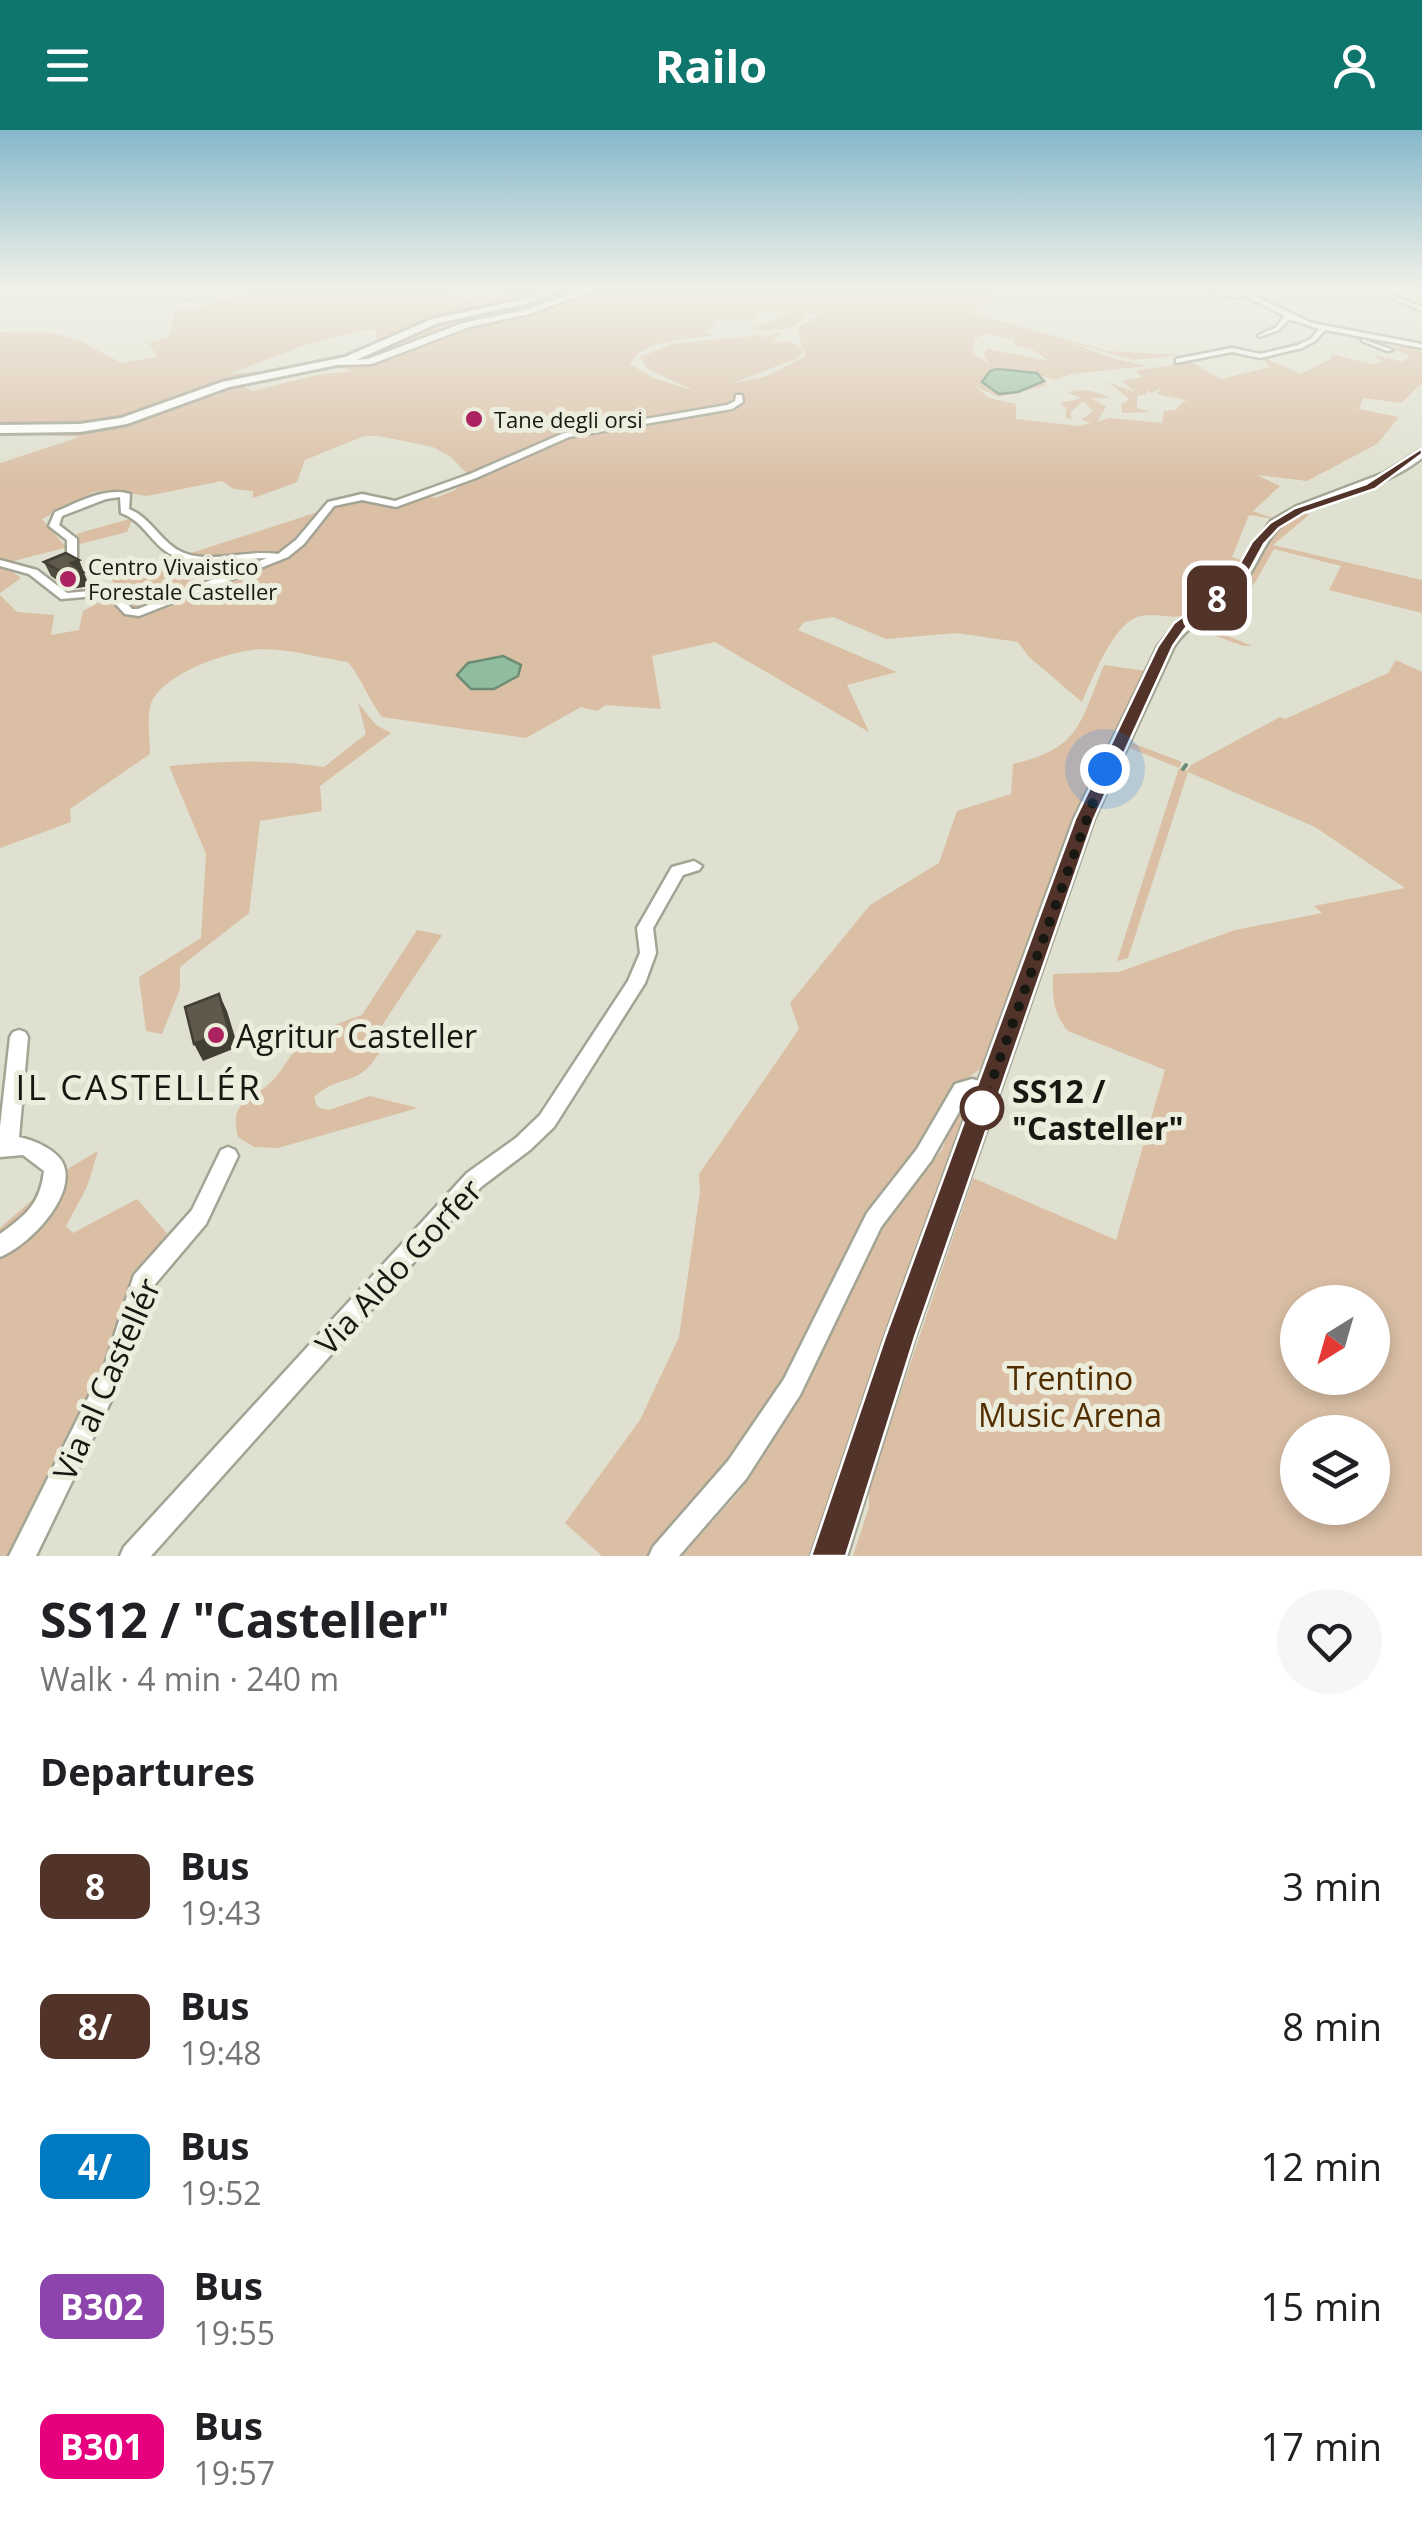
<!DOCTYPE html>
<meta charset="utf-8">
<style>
:root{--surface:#fff;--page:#f6f6f6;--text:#202124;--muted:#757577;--accent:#0f766e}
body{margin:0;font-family:"Open Sans",sans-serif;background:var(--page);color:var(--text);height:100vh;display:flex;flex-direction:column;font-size:38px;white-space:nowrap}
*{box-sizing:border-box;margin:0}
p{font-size:32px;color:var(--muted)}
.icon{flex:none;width:55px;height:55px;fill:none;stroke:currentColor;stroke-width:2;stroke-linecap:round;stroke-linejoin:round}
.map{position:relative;height:1426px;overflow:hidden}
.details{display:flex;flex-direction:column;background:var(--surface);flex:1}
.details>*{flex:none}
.badge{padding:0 20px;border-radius:15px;font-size:35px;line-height:65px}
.needle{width:65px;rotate:217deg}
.tools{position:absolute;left:1280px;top:1155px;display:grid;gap:20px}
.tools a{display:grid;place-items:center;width:110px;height:110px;border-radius:50%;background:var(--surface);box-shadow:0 5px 15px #0003;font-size:50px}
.you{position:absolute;width:50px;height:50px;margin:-25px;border:8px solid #fff;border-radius:50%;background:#1a73e8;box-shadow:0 0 0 15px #1a73e833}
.map>.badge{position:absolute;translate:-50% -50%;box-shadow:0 0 0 5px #fff}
h2{padding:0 40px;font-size:38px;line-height:90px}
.round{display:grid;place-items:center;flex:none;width:105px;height:105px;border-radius:52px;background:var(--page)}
.headline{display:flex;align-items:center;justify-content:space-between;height:170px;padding:0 40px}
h1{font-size:48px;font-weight:700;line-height:75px}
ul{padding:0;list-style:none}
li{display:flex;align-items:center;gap:30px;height:140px;padding:0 40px}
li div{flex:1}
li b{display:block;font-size:38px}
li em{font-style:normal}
li .badge{min-width:110px;font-weight:700;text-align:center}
header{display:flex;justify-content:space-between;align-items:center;height:130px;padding:0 40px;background:var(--accent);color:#fff;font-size:45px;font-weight:700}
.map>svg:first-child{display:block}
.green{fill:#dabfa5;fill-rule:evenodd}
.water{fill:#90bd9e;stroke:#6c8c74;stroke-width:2.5}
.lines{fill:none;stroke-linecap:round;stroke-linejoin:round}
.stream{stroke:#6c8c74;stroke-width:4}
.street-casing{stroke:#a3a494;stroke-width:5}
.secondary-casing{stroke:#a3a494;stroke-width:5}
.primary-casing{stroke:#a3a494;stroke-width:6}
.street{fill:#fff;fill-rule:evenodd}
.secondary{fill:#fff;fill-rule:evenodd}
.primary{fill:#fff;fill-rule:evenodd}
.wall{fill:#514d40}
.shaded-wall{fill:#423e34}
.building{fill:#5e594b;stroke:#423e34;stroke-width:2.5}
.line{fill:#52332a;stroke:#fff;stroke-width:2.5}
.walk{stroke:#181812;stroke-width:10;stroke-dasharray:0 18}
.poi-dot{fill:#ac2160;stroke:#eceddc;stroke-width:4}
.stop-dot{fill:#fff;stroke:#52332a;stroke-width:5}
.labels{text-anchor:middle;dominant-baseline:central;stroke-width:10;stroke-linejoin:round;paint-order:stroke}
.far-poi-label{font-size:22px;fill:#181812;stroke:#eceddc;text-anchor:start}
.near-poi-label{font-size:32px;fill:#181812;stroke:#eceddc;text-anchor:start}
.near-stop-label{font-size:32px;font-weight:bold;fill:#181812;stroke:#eceddc;text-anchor:start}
.near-street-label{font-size:32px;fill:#181812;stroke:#eceddc}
.near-park-label{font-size:32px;fill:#522e00;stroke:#eceddc}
.near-neighbourhood-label{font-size:35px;letter-spacing:2.5px;fill:#181812;stroke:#eceddc}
</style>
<header><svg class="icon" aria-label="menu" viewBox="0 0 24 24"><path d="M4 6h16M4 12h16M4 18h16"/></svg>Railo<svg class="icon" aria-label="person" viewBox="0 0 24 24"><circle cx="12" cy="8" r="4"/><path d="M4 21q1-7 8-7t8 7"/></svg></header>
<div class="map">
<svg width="1422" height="1426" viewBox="0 0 1422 1426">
<rect width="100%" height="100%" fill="#dfe0cf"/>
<path class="green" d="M258,158H456L451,163L464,168L516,158H1021L1017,164L1000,162L971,183L1108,221L1181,225L1134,230L1069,212L1112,228L1147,236L1072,244L1054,250L1038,245L1046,253L1045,256L998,267L975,256L989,268L1016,274V289L1079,296L1091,293L1081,290L1093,281L1083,271L1070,283L1073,289L1066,288V278L1060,273L1082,268L1068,263C1078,257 1100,262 1110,268H1091L1106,277L1097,292L1109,288L1162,293L1164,281L1175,280L1186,270L1156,264L1163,257L1151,263L1147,259V264L1137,266V278L1151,282L1122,283L1121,275L1129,269L1108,252L1135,262L1122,251L1142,247L1135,241L1191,232L1221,249L1270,237L1260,226L1301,244L1331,229V224L1372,234L1382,232L1374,225L1404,232L1409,226L1393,218L1410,216L1422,222V253L1401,273L1363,268L1359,279L1399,287L1377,314L1307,351L1257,345L1280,356L1253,381L1275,389L1249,385L1232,427L1244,431C1237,449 1200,480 1181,486C1167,489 1150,481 1135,488C1112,498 1092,549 1082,572L1029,527L1018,512L956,503L886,509L833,487L804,492L798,500L897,542L847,555L869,602L715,512L652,526L661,579L606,575L597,581L581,577L526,608L382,587C368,569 362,549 348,532C321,528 290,519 263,519C231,520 158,544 150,577C147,592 150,610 150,624L70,679L71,692L0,718V465L17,482L54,485L51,505L79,500L83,481L120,461L111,449L355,370L389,378L425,364L435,368L453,361L471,348L451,327L433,317L379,306H364L305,330L297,352L253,368V361L234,359L222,351L147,366L112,360L93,362L42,389L64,415L79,403L133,388L127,402L2,434L21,448L0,463V333L80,307L0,302V202L53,203L81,211L121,233L157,227L149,213L169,207L176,181L183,177L190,181ZM798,181L753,197L755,200L790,199L810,183L824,184L800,196L798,204L806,226L767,246L730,254L798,228L803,220C783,206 792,215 773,211L781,202L757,210L764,205L675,213L640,227L648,239L695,261L653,248L630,234C644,207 689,211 715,205L706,202L715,195L709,191L753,188L758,186L755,182ZM370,199L377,201L376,212L362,219L398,223L370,234L335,237L355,241L317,245L252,261L241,254L261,249L254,242L228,244L308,214ZM985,204L1014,210V215L1033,220L1049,231L988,219L983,223L990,235L973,223L975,209Z
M1304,383L1309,385L1273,415L1422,450V483L1329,460L1341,436L1274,419L1256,451L1215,501L1252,516H1243L1205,502L1201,497C1219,461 1267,401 1304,383Z
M1396,530L1422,542V1426H853L869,1377V1356L973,1048L1116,1110L1165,940L1068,901C1053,883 1052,866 1053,844L1119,842L1235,800L1322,783L1314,776L1405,758L1315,697L1188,642L1128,828L1117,831L1179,638L1125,616L1127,611L1182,632L1179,638L1187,641L1191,635L1280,587L1285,589L1388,543ZM1298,1172H1372V1248H1298ZM1298,1302H1372V1378H1298Z
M1104,535L1146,541L1071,698L985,935L955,958L784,1257L732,1336L650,1426H602L565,1393L640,1290L679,1207L700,1062L699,1044L799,899L790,873L870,775L939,733L957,681L1011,664L1013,634C1080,619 1080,593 1104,535Z
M358,573L376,595L391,603L320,656L322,681L260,691L249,783L180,837V859L162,904L146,901L139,847L201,808L206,724L169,636C223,631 271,629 324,637L366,604Z
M417,800L442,805L371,912L383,917C356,962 345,940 314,967L317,977L329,980L370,966L418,978L278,1018L254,1017L238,1007C228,967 254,972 275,948C282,940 287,930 294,922C309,904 340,892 362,885Z
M966,972L972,973L808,1426H682L740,1361L799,1269L883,1091L942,1020L951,995Z
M98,1021L87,1057L66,1096L73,1103L137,1069L172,1109L114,1206L100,1249L19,1426H0V1098L69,1038Z"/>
<path class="water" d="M997,239L1037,243L1044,251L1018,262L999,264L982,252L990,241Z
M503,526L521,535L518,546L494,559H471L457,545L468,533Z"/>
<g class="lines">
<path class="stream" d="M1183,639L1186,635"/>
<g class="street-casing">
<path id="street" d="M212,158H223L187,169L184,167Z
M1182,158L1240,164L1229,158H1237L1312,193L1422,214V218L1325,200L1315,211L1302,218L1260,228L1232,222L1176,233V229L1232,218L1260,224L1298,215L1311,209L1319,199L1289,189L1279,200L1259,207V205L1275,198L1285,186L1243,165L1240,168Z
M1387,163L1422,177V181L1387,165Z
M1362,209L1393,220L1387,221L1362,211Z
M736,265H742L743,272L732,279L569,307L476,348L396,377L362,370L334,376L304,414L288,427L139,486L125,484L107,465L61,469L29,444L0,436V430L37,440L67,463L114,459L132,479H138L267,428C234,428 193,442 164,420C148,407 141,390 121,383L120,367L106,369L62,386L59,395L77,409V428L57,439L52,436L67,427V410L49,396L55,382C77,373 106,356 130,364L129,379C152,388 161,414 184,423C213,434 248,419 278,424L296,410L328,372L362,364L395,371L470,344L564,303L727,275L735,271Z
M694,731L702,736L699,740L683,745L653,798L656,823L645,853L554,997L530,1020L481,1057L151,1426H120L124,1417L467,1043L516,1008L540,985L628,851L640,823L637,798L672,737Z
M19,900L25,902L28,907L19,1007C33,1010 59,1020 64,1036C75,1068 28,1116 0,1127V1104C26,1085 40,1074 44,1041L23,1025L0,1027V997L10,907L13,902Z
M972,949L995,955L998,961L995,967L988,969L968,966L931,1031L881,1097L800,1265L746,1349L679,1426H649L653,1417L728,1331L784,1249L867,1083L917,1019L955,954Z
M228,1017L235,1020L238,1026L206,1094L151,1159L123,1246L36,1426H9L105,1234L134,1145L192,1080L221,1020Z"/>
</g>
<g class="secondary-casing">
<path id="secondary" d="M588,158H601L529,184L469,197L372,234L339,235L334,232L368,229L463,193L524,180Z
M1422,319V328C1382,360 1331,364 1288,391C1265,405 1260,433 1243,453C1223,478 1192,490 1174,516L1094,689L915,1207L847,1426H811L885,1207L1074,689L1158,516L1176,493L1234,446L1271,391L1297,376L1384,343Z"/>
</g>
<g class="primary-casing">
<path id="primary" d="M553,158H567L525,174L438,193L352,232L229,257L127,294L80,302L0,303V295L80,294L121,288L222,252L345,227L432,189L520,170Z"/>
</g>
<use href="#street" class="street"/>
<use href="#secondary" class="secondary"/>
<use href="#primary" class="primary"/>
</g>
<path class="wall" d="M79,430L89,456L71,459L51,446L44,432Z"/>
<path class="shaded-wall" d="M79,430L89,456L71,459L65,444L71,433Z
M219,864L227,881L238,917L203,931L194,914Z"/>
<path class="building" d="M66,423L79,430L71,433L83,442L65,444L44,432Z
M219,864L229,901L194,914L185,877Z"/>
<linearGradient id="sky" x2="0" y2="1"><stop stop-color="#85b8ca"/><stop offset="0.44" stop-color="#f1f1e9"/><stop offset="1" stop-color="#f1f1e9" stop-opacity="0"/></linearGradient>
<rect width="1422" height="358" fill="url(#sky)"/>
<path class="line" d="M1422,318V324L1375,359L1304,383L1279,398L1264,414L1241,456L1185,499L1173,516L1094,689L915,1207L846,1426H811L885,1207L1075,689L1158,516L1174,493L1230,451L1252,412L1270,393L1295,378L1366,354Z"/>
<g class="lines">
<path class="walk" d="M982,978L1105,639"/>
</g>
<g class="poi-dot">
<circle cx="474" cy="289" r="10"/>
<circle cx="68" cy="449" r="10"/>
<circle cx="216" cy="905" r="10"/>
</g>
<circle class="stop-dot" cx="982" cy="978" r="20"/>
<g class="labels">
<g class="far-poi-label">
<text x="494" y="289">Tane degli orsi</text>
<text x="88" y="436">Centro Vivaistico<tspan x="88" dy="25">Forestale Casteller</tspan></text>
</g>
<g class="near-poi-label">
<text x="236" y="905">Agritur Casteller</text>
</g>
<g class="near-stop-label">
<text x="1012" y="960">SS12 /<tspan x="1012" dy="37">"Casteller"</tspan></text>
</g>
<g class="near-street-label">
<text transform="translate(398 1136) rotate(-47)">Via Aldo Gorfer</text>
<text transform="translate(106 1249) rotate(-66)">Via al Castellér</text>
</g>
<g class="near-park-label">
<text x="1070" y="1247">Trentino<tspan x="1070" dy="37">Music Arena</tspan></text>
</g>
<g class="near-neighbourhood-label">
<text x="139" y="956">IL CASTELLÉR</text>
</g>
</g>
</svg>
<div class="tools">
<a><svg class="needle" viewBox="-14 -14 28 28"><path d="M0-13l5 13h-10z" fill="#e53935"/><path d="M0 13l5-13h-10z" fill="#757577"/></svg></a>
<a><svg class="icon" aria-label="layers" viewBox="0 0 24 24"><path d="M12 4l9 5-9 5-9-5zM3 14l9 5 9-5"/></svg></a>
</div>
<div class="you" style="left:1105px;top:639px"></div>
<b class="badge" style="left:1217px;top:468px;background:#52332a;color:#fff">8</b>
</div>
<section class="details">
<div class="headline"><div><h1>SS12 / &quot;Casteller&quot;</h1><p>Walk · 4 min · 240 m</p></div><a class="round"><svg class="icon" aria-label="heart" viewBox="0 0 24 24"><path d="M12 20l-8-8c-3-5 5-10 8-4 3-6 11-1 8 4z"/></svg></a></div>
<h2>Departures</h2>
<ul>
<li><span class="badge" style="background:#52332a;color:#fff">8</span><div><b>Bus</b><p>19:43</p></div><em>3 min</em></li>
<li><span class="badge" style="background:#52332a;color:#fff">8/</span><div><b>Bus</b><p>19:48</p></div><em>8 min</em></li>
<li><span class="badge" style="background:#007bc3;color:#fff">4/</span><div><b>Bus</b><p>19:52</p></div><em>12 min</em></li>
<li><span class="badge" style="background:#8e44ad;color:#fff">B302</span><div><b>Bus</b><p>19:55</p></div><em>15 min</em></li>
<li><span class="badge" style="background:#e6007e;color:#fff">B301</span><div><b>Bus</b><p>19:57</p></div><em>17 min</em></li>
</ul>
</section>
